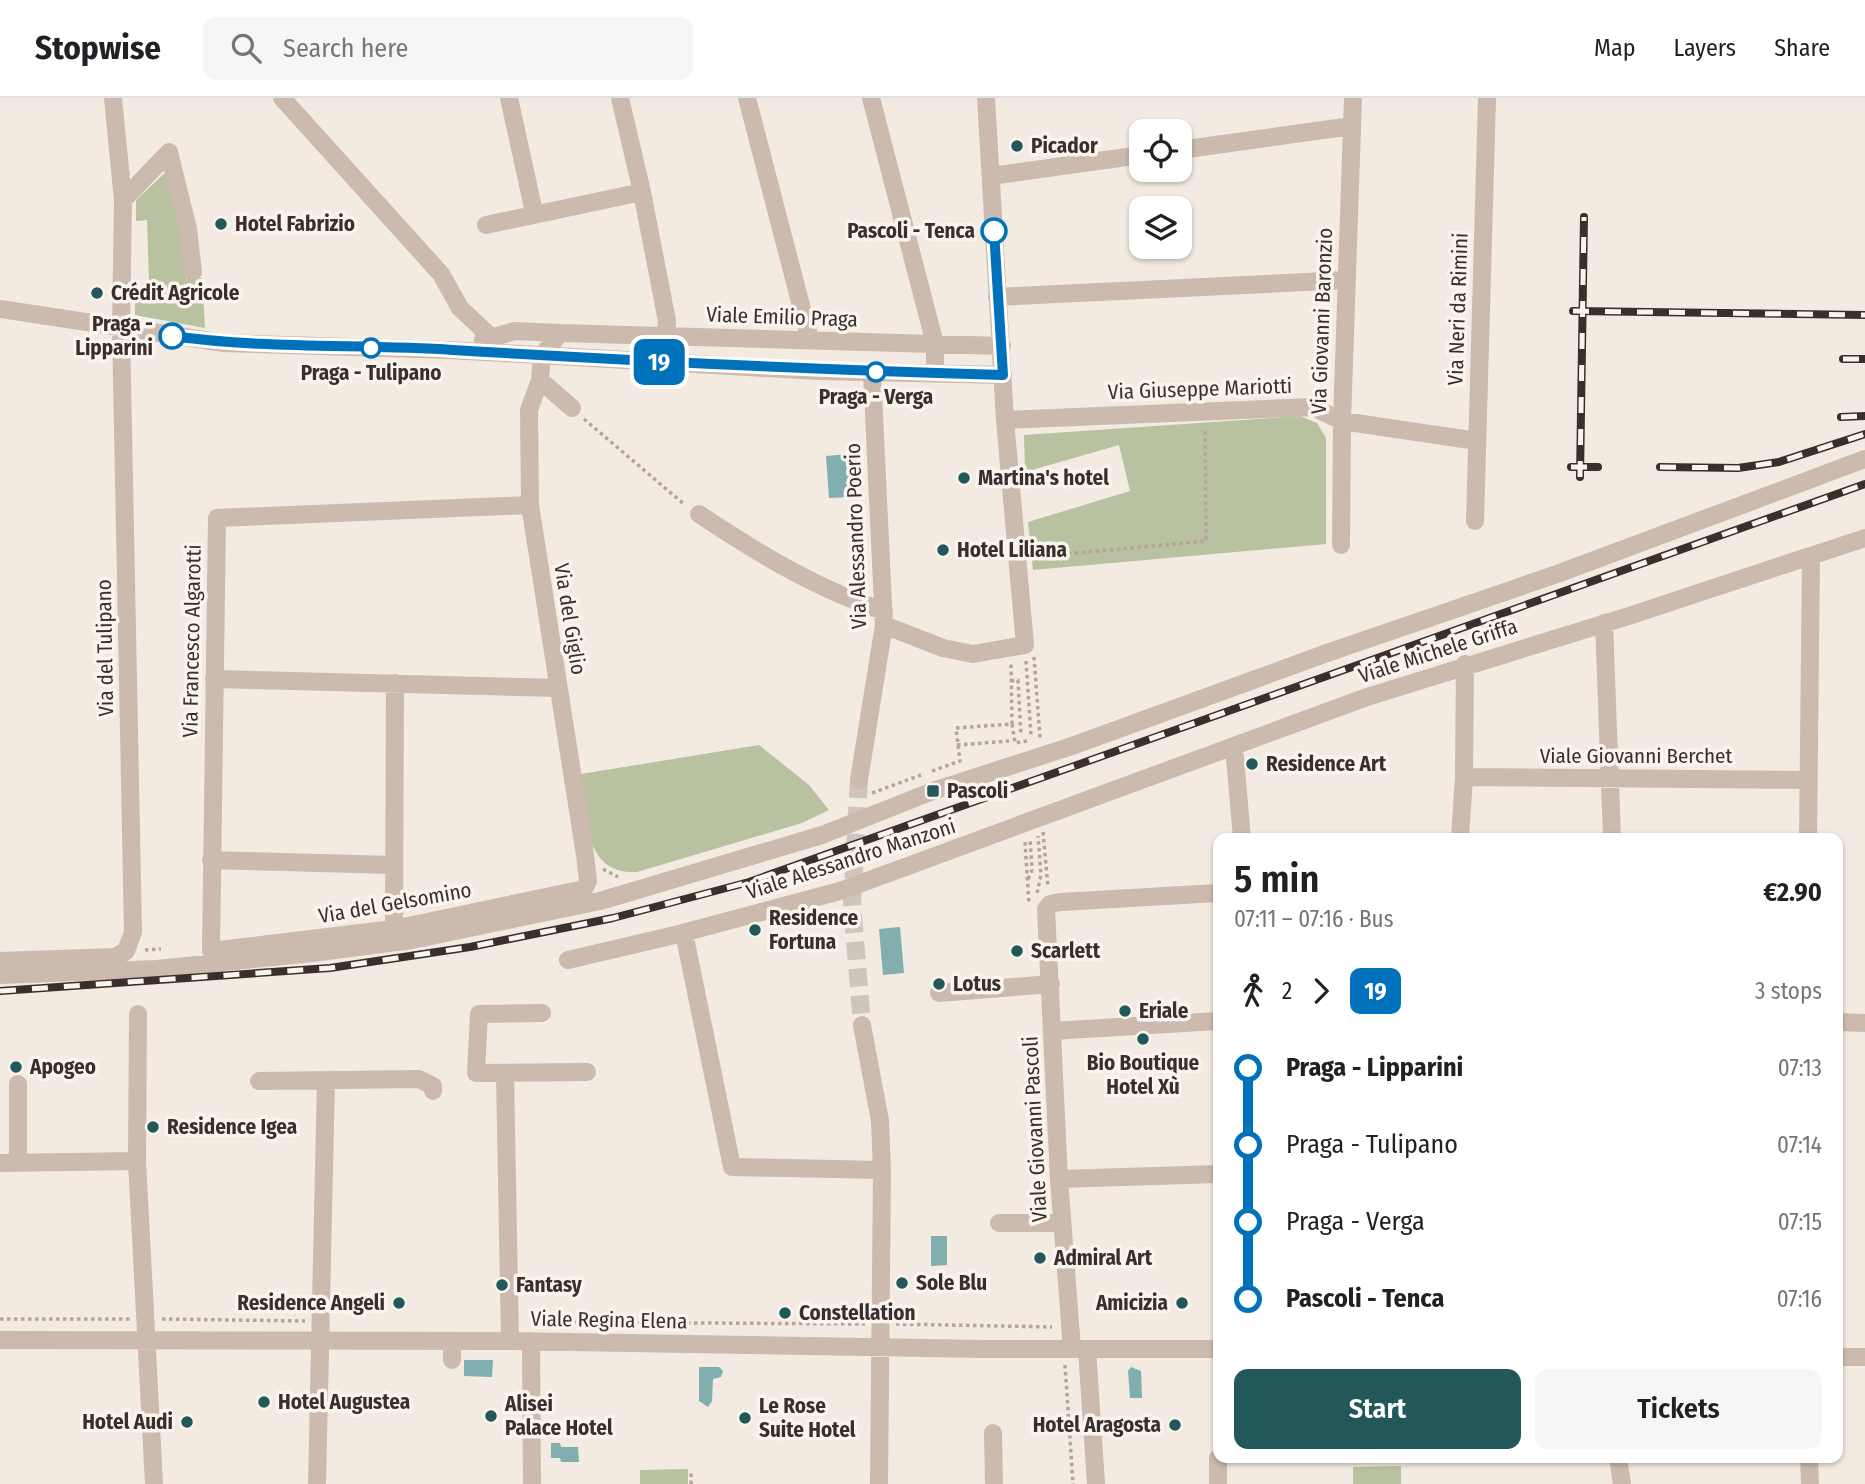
<!DOCTYPE html>
<meta charset="utf-8">
<style>
:root{--surface:#fff;--page:#f6f6f6;--text:#202124;--muted:#757577;--line:#e0e0e0;--accent:#22585a}
body{margin:0;font-family:"Fira Sans Condensed",sans-serif;background:var(--page);color:var(--text);height:100vh;display:flex;flex-direction:column;font-size:26px;white-space:nowrap}
*{box-sizing:border-box;margin:0}
p{font-size:23px;color:var(--muted)}
.icon{flex:none;width:38px;height:38px;fill:none;stroke:currentColor;stroke-width:2;stroke-linecap:round;stroke-linejoin:round}
.map{position:relative;flex:1;overflow:hidden}
.details{position:absolute;left:1213px;top:735px;width:630px;height:630px;display:flex;flex-direction:column;background:var(--surface);border-radius:14px;box-shadow:0 2px 5px #0004}
.details>*{flex:none}
.badge{padding:0 14px;border-radius:10px;font-size:24px;line-height:46px}
.controls{position:absolute;left:1129px;top:21px;display:grid;gap:14px}
.controls a{display:grid;place-items:center;width:63px;height:63px;border-radius:14px;background:var(--surface);box-shadow:0 2px 5px #0004;font-size:35px}
.map>.badge{position:absolute;translate:-50% -50%;box-shadow:0 0 0 4px #fff}
.legs{display:flex;align-items:center;gap:10px;height:77px;padding:0 21px;font-size:23px}
.legs p{margin-inline-start:auto}
.head{display:flex;align-items:center;justify-content:space-between;height:119px;padding:0 21px}
h1{font-size:38px;font-weight:600;line-height:52px}
.primary-button{display:flex;gap:14px;margin-top:auto;padding:14px 21px}
.primary-button a{flex:1;height:80px;border-radius:14px;background:var(--accent);color:#fff;font-size:28px;font-weight:600;line-height:80px;text-align:center}
.primary-button a+a{background:var(--page);color:var(--text)}
ul{padding:0 21px;list-style:none}
li{display:flex;align-items:center;gap:24px;height:77px;font-size:26px}
li i{display:grid;place-items:center;width:10px;height:100%;margin:0 9px;background:currentColor}
li i::after{content:'';width:18px;height:18px;margin:-9px;border:5px solid;border-radius:50%;background:var(--surface)}
li p{margin-inline-start:auto}
li:first-child i{background:linear-gradient(#0000 50%,currentColor 0)}
li:last-child i{background:linear-gradient(currentColor 50%,#0000 0)}
header{display:flex;align-items:center;gap:42px;box-sizing:border-box;height:98px;padding:0 35px;background:var(--surface);border-bottom:2px solid var(--line)}
header strong{font-size:33px}
nav{display:flex;gap:38px;margin-inline-start:auto;font-size:24px}
.search{width:490px;height:63px;background:var(--page);display:flex;align-items:center;gap:18px;box-sizing:border-box;padding:0 24px;border-radius:14px;color:var(--muted);font-size:26px}
.map>svg:first-child{display:block}
.green{fill:#b8c2a1}
.water{fill:#81afaf}
.lines{fill:none;stroke-linecap:round;stroke-linejoin:round}
.minor-tunnel{stroke:#cec5bd;stroke-width:18;stroke-dasharray:18 9;stroke-linecap:butt}
.path{stroke:#b7a497;stroke-width:3.5;stroke-dasharray:3.5 3.5;stroke-linecap:butt}
.minor{stroke:#cbbaad;stroke-width:18}
.rail-casing{stroke:#3a2f2b;stroke-width:8}
.rail{stroke:#faf4ee;stroke-width:5;stroke-dasharray:16;stroke-linecap:butt}
.line-1-casing{stroke:#fff;stroke-width:16}
.line-1{stroke:#0072bc;stroke-width:10}
.poi-dot{fill:#22585a;stroke:#faf4ee;stroke-width:2.5}
.stop-1-dot{fill:#fff;stroke:#0072bc;stroke-width:3.5}
.labels{text-anchor:middle;dominant-baseline:central;stroke-width:7;stroke-linejoin:round;paint-order:stroke}
.poi-label{font-size:21px;font-weight:bold;fill:#3a2f2b;stroke:#faf4ee;text-anchor:start}
.stop-label{font-size:21px;font-weight:bold;fill:#3a2f2b;stroke:#faf4ee;text-anchor:end}
.street-label{font-size:21px;fill:#3a2f2b;stroke:#faf4ee}
</style>
<header>
<strong>Stopwise</strong>
<div class="search"><svg class="icon" aria-label="search" viewBox="0 0 24 24"><circle cx="10" cy="10" r="6"/><path d="M15 15l6 6"/></svg>Search here</div>
<nav><a>Map</a><a>Layers</a><a>Share</a></nav>
</header>
<div class="map">
<svg width="1865" height="1386" viewBox="0 0 1865 1386">
<rect width="100%" height="100%" fill="#f3eae1"/>
<path class="green" d="M168,72L180,121L186,181L202,180L205,230L135,217V191L149,183L147,122L136,123V102Z
M1300,318L1317,325L1326,340V446L1033,472L1028,424L1130,393L1119,347L1025,374L1024,337Z
M759,647L809,687L829,712L802,725L637,774C582,777 587,716 581,676Z
M1401,1368V1386H1353V1369Z
M688,1371V1386H640V1372Z"/>
<path class="water" d="M848,356L850,399L829,400L826,358Z
M900,829L904,875L883,877L879,831Z
M931,1138H947V1167L931,1168Z
M464,1262H493L492,1279L464,1278Z
M699,1269H719L723,1273L721,1279L713,1281L712,1303L708,1309L699,1303Z
M1131,1269L1141,1273L1142,1300H1130L1128,1273Z
M551,1345H560L561,1349H578L579,1364H561L560,1360H551Z"/>
<g class="lines">
<path class="minor-tunnel" d="M859,682L852,805L862,927"/>
<path class="path" d="M584,321L685,407
M1033,459L1206,443L1205,330
M1034,559L1040,640H1038
M1026,563L1031,637
M1011,583L1018,582L1021,638
M1012,626L1015,645L1027,643
M957,647L1009,643
M932,673L960,663L956,630L1012,626L1011,565
M872,695L921,677
M1043,734L1048,789
M1025,744L1029,806
M603,771L618,779
M1028,781L1032,772L1030,740
M1037,795L1041,777L1038,738
M145,852L161,851
M0,1221H130
M162,1221L305,1223
M540,1224L865,1226
M896,1226L1052,1229
M1065,1267L1073,1386
M691,1386V1372"/>
<path class="minor" d="M282,0L441,176L460,210L492,240
M509,0L534,114
M620,0L642,94L667,223L666,238
M747,0L810,242
M871,0L935,246V275
M1180,52L1352,28
M991,78L1141,57
M123,102L169,54L188,131L193,174
M486,127L642,94
M997,199L1347,182
M0,211L224,245L449,252L819,273L1003,277
M483,242L515,233L560,235
M542,258L560,235L1002,248
M540,282L572,310
M1005,322L1313,309L1342,323L1477,343
M530,407L217,420L211,853L394,831L584,791L588,783L585,757L530,407L529,312L540,282L542,258
M699,416C756,454 818,492 884,513
M1475,423L1487,0
M1341,447L1342,323L1353,0
M1604,525L1612,740
M884,527L943,550L973,556L1025,547L1005,322L986,0
M214,581L558,590
M1234,649L1242,740
M1464,679L1808,682
M859,682L884,527L872,274
M1460,740L1464,679L1465,566
M1808,740L1811,459
M211,762L394,767
M394,831L395,585
M684,835L732,1069L882,1072
M568,862L679,836L840,793L1367,599L1632,517L1865,440
M0,863L115,859L126,853L133,834L121,231L123,102L113,0
M0,877L157,871L312,855L412,842L600,803L822,737L933,693L1072,648L1327,555L1557,476L1865,361
M939,895L1051,886
M542,915L479,916L476,975L587,974
M138,916L137,1063L154,1386
M1838,924L1865,925
M862,927L880,1023L882,1072L879,1386
M1052,933L1218,923
M505,976L510,1243
M259,983L419,981L433,988V993
M18,986V1065
M0,1065L137,1063
M1059,1081L1218,1076
M999,1125H1062
M0,1242L510,1243L984,1251H1218
M531,1244L532,1386
M1072,1251L1059,1081L1046,811L1050,806L1061,804L1218,795
M1087,1251L1096,1386
M1838,1259H1865
M452,1262V1243
M993,1335L994,1386
M1618,1360L1622,1386
M1809,1360L1810,1386
M317,1386L326,982
M1218,1386V1360"/>
<g class="rail-casing">
<path id="rail" d="M1573,213L1865,217
M1843,261H1865
M1841,319L1865,318
M1571,369H1598
M1660,369L1738,370L1779,364L1865,336
M1580,379L1584,119
M0,893L330,870L470,849L613,820L749,784L1865,386"/>
</g>
<use href="#rail" class="rail"/>
</g>
<g class="lines">
<g class="line-1-casing">
<path id="line-1" d="M172,238C265,251 359,246 453,252C636,263 819,272 1003,277L994,133"/>
</g>
<use href="#line-1" class="line-1"/>
</g>
<g class="poi-dot">
<circle cx="1017" cy="48" r="7"/>
<circle cx="221" cy="126" r="7"/>
<circle cx="97" cy="195" r="7"/>
<circle cx="964" cy="380" r="7"/>
<circle cx="943" cy="452" r="7"/>
<circle cx="1252" cy="666" r="7"/>
<rect x="926" y="686" width="14" height="14" rx="3.5"/>
<circle cx="755" cy="832" r="7"/>
<circle cx="1017" cy="853" r="7"/>
<circle cx="939" cy="886" r="7"/>
<circle cx="1125" cy="913" r="7"/>
<circle cx="1143" cy="941" r="7"/>
<circle cx="16" cy="969" r="7"/>
<circle cx="153" cy="1029" r="7"/>
<circle cx="1040" cy="1160" r="7"/>
<circle cx="902" cy="1185" r="7"/>
<circle cx="502" cy="1187" r="7"/>
<circle cx="399" cy="1205" r="7"/>
<circle cx="1182" cy="1205" r="7"/>
<circle cx="785" cy="1215" r="7"/>
<circle cx="264" cy="1304" r="7"/>
<circle cx="491" cy="1318" r="7"/>
<circle cx="745" cy="1320" r="7"/>
<circle cx="187" cy="1324" r="7"/>
<circle cx="1175" cy="1327" r="7"/>
</g>
<g class="stop-1-dot">
<circle cx="994" cy="133" r="12"/>
<circle cx="172" cy="238" r="12"/>
<circle cx="371" cy="250" r="9"/>
<circle cx="876" cy="274" r="9"/>
</g>
<g class="labels">
<g class="poi-label">
<text x="1031" y="48">Picador</text>
<text x="235" y="126">Hotel Fabrizio</text>
<text x="111" y="195">Crédit Agricole</text>
<text x="978" y="380">Martina's hotel</text>
<text x="957" y="452">Hotel Liliana</text>
<text x="1266" y="666">Residence Art</text>
<text x="947" y="693">Pascoli</text>
<text x="769" y="820">Residence<tspan x="769" dy="24">Fortuna</tspan></text>
<text x="1031" y="853">Scarlett</text>
<text x="953" y="886">Lotus</text>
<text x="1139" y="913">Eriale</text>
<text x="1143" y="965" text-anchor="middle">Bio Boutique<tspan x="1143" dy="24">Hotel Xù</tspan></text>
<text x="30" y="969">Apogeo</text>
<text x="167" y="1029">Residence Igea</text>
<text x="1054" y="1160">Admiral Art</text>
<text x="916" y="1185">Sole Blu</text>
<text x="516" y="1187">Fantasy</text>
<text x="385" y="1205" text-anchor="end">Residence Angeli</text>
<text x="1168" y="1205" text-anchor="end">Amicizia</text>
<text x="799" y="1215">Constellation</text>
<text x="278" y="1304">Hotel Augustea</text>
<text x="505" y="1306">Alisei<tspan x="505" dy="24">Palace Hotel</tspan></text>
<text x="759" y="1308">Le Rose<tspan x="759" dy="24">Suite Hotel</tspan></text>
<text x="173" y="1324" text-anchor="end">Hotel Audi</text>
<text x="1161" y="1327" text-anchor="end">Hotel Aragosta</text>
</g>
<g class="stop-label">
<text x="975" y="133">Pascoli - Tenca</text>
<text x="153" y="226">Praga -<tspan x="153" dy="24">Lipparini</tspan></text>
<text x="371" y="275" text-anchor="middle">Praga - Tulipano</text>
<text x="876" y="299" text-anchor="middle">Praga - Verga</text>
</g>
<g class="street-label">
<text transform="translate(1458 211) rotate(-88)">Via Neri da Rimini</text>
<text transform="translate(782 219) rotate(2)">Viale Emilio Praga</text>
<text transform="translate(1322 223) rotate(-88)">Via Giovanni Baronzio</text>
<text transform="translate(1200 291) rotate(-2)">Via Giuseppe Mariotti</text>
<text transform="translate(856 438) rotate(-92)">Via Alessandro Poerio</text>
<text transform="translate(570 521) rotate(81)">Via del Giglio</text>
<text transform="translate(192 543) rotate(-89)">Via Francesco Algarotti</text>
<text transform="translate(105 550) rotate(-91)">Via del Tulipano</text>
<text transform="translate(1438 553) rotate(-18)">Viale Michele Griffa</text>
<text x="1636" y="658">Viale Giovanni Berchet</text>
<text transform="translate(851 761) rotate(-18)">Viale Alessandro Manzoni</text>
<text transform="translate(395 805) rotate(-10)">Via del Gelsomino</text>
<text transform="translate(1035 1031) rotate(-93)">Viale Giovanni Pascoli</text>
<text transform="translate(609 1222) rotate(1)">Viale Regina Elena</text>
</g>
</g>
</svg>
<div class="controls">
<a><svg class="icon" aria-label="locate" viewBox="0 0 24 24"><circle cx="12" cy="12" r="6"/><path d="M12 2v4M12 18v4M2 12h4M18 12h4"/></svg></a>
<a><svg class="icon" aria-label="layers" viewBox="0 0 24 24"><path d="M12 4l9 5-9 5-9-5zM3 14l9 5 9-5"/></svg></a>
</div>
<b class="badge" style="left:659px;top:264px;background:#0072bc;color:#fff">19</b>
<section class="details">
<div class="head"><div><h1>5 min</h1><p>07:11 – 07:16 · Bus</p></div><b>€2.90</b></div>
<div class="legs"><svg class="icon" aria-label="walk" viewBox="0 0 24 24"><circle cx="13" cy="4" r="2"/><path d="M13 8l-2 6 4 7M11 14l-3 7M7 12l3-4h3l4 4"/></svg>2<svg class="icon" aria-label="forward" viewBox="0 0 24 24"><path d="M9 5l7 7-7 7"/></svg><b class="badge" style="background:#0072bc;color:#fff">19</b><p>3 stops</p></div>
<ul>
<li><i style="color:#0072bc"></i><b>Praga - Lipparini</b><p>07:13</p></li>
<li><i style="color:#0072bc"></i><span>Praga - Tulipano</span><p>07:14</p></li>
<li><i style="color:#0072bc"></i><span>Praga - Verga</span><p>07:15</p></li>
<li><i style="color:#0072bc"></i><b>Pascoli - Tenca</b><p>07:16</p></li>
</ul>
<div class="primary-button"><a>Start</a><a>Tickets</a></div>
</section>
</div>
